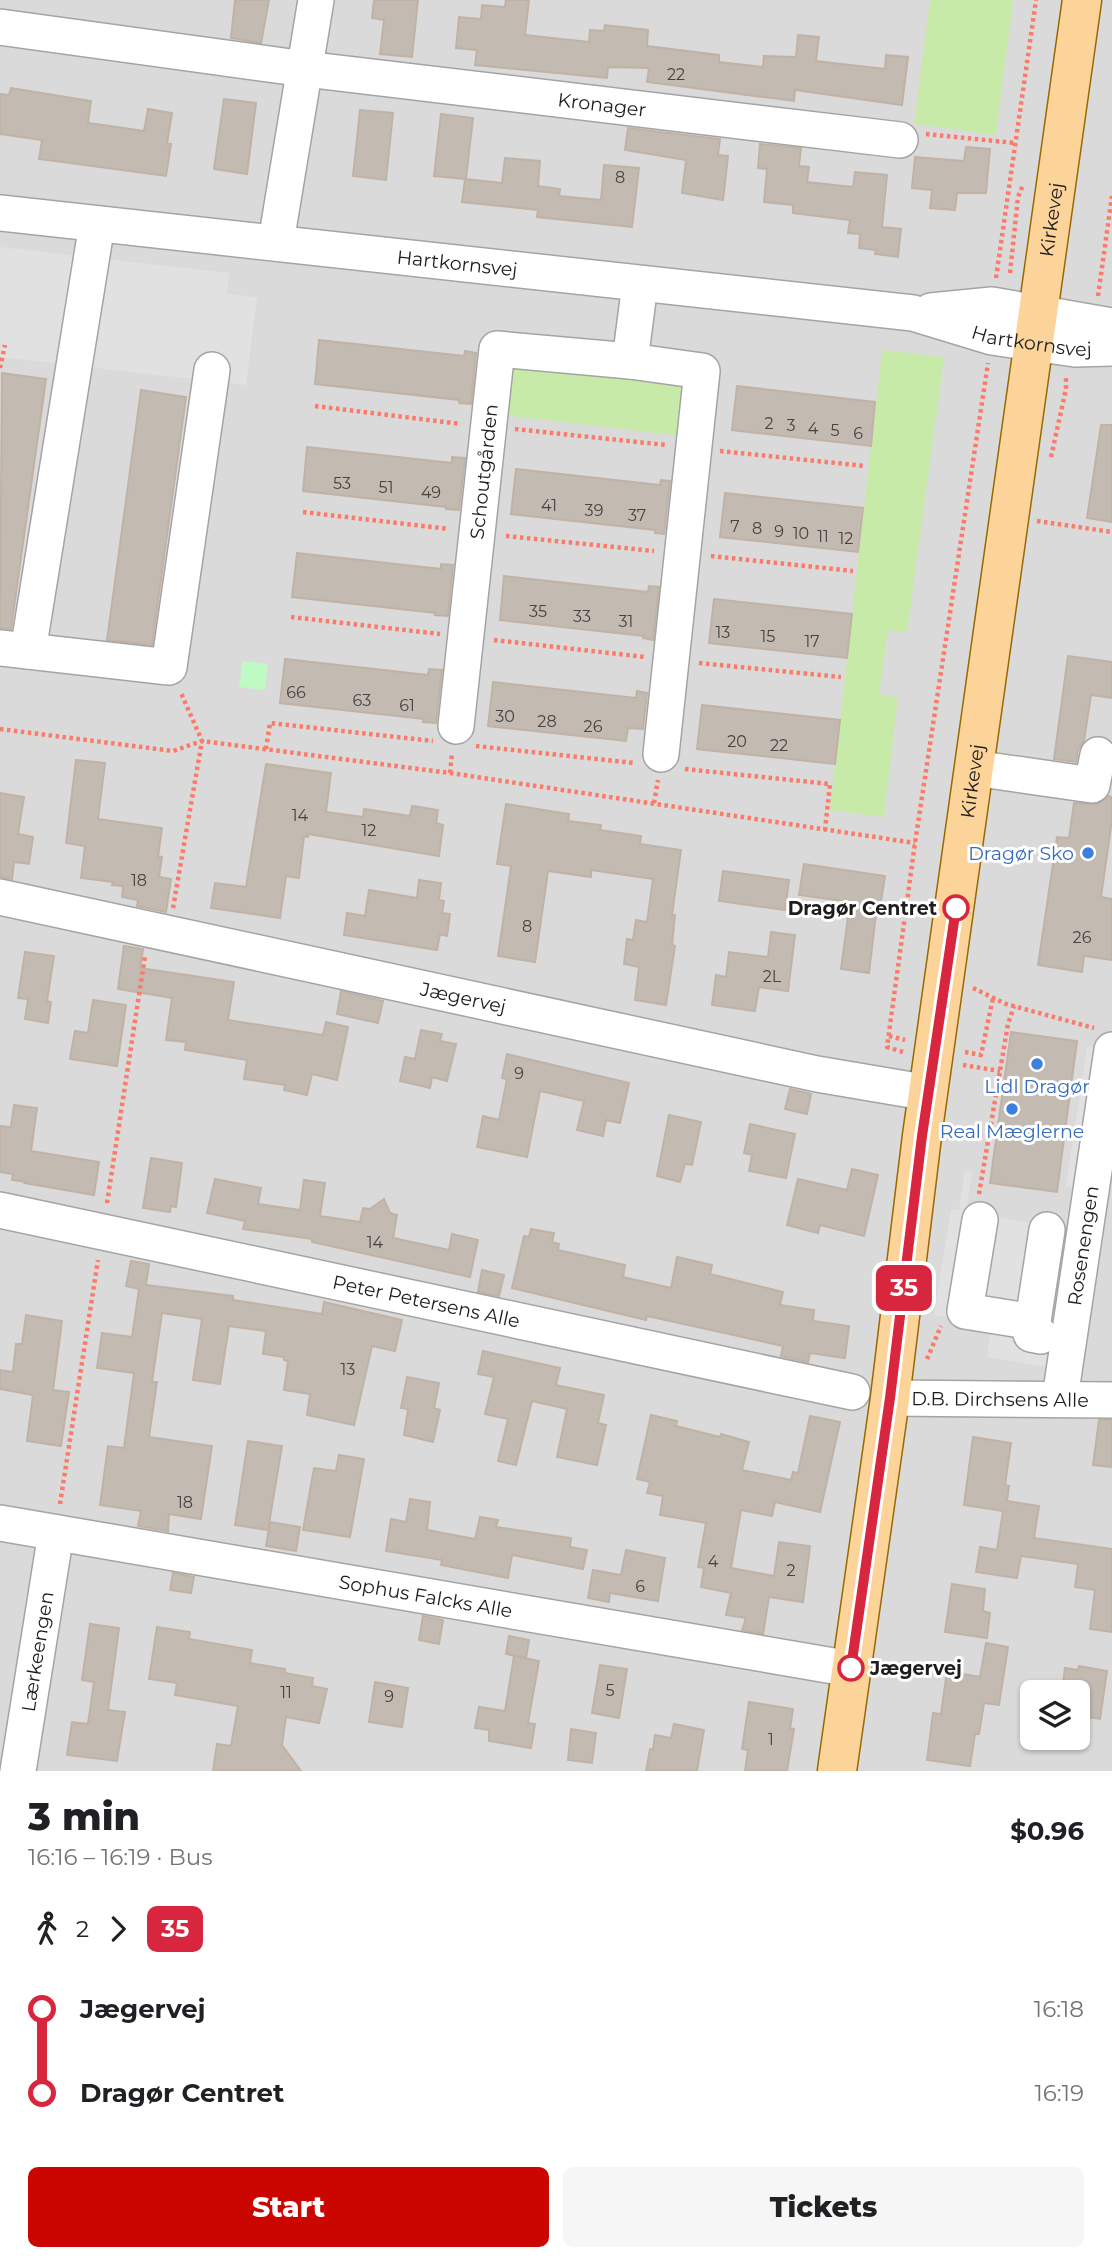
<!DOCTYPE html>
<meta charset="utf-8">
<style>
:root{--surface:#fff;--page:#f6f6f6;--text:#202124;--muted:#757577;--accent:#cb0500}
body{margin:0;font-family:Montserrat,sans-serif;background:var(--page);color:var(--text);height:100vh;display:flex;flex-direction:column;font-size:26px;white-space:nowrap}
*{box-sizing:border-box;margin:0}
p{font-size:23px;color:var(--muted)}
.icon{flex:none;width:38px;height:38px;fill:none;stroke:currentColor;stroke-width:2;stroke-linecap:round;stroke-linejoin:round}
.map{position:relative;height:1771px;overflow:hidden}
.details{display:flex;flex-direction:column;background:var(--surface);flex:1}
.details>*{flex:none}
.badge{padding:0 14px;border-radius:10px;font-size:24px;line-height:46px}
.buttons{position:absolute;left:1020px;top:1680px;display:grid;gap:14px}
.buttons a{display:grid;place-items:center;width:70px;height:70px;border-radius:10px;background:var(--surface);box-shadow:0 2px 5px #0004;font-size:35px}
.map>.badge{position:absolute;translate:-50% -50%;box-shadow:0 0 0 4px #fff}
.legs{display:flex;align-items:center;gap:10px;height:77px;padding:0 28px;font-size:23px}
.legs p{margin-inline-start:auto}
.head{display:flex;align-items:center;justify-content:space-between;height:119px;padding:0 28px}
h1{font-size:38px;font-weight:800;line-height:52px}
.button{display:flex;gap:14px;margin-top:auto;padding:14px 28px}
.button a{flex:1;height:80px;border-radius:10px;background:var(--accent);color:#fff;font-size:28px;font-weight:800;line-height:80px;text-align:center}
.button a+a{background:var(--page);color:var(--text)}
ul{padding:0 28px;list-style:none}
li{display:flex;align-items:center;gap:24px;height:84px;font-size:26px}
li i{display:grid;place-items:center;width:10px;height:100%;margin:0 9px;background:currentColor}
li i::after{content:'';width:18px;height:18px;margin:-9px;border:5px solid;border-radius:50%;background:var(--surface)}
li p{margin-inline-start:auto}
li:first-child i{background:linear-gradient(#0000 50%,currentColor 0)}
li:last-child i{background:linear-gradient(currentColor 50%,#0000 0)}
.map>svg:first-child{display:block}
.residential{fill:#dbdada;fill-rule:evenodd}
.grass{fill:#c7eaa8}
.park{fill:#bffac5}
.parking{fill:#e1e1e1}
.building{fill:#c3bab2;stroke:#c0b2a5;stroke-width:2}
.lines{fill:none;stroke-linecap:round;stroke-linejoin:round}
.minor-casing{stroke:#a4a4a4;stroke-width:38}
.major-casing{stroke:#976900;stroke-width:41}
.path{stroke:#fb7b68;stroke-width:4.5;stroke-dasharray:3.5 3.5;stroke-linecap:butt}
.minor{stroke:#fff;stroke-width:35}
.major{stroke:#fcd49a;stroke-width:38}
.line-1-casing{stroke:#fff;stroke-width:16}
.line-1{stroke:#d7263d;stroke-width:10}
.shop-dot{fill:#3f7fe0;stroke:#fff;stroke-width:2.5}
.stop-1-dot{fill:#fff;stroke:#d7263d;stroke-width:3.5}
.labels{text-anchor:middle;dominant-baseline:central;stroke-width:6;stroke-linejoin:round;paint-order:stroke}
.number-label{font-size:16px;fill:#464442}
.street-label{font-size:19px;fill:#1d1d1d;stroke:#fff}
.shop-label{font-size:19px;fill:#366cbe;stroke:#fff}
.stop-label{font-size:19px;font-weight:bold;fill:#1d1d1d;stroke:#fff;text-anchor:end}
</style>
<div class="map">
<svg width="1112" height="1771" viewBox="0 0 1112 1771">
<rect width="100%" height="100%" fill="#efebe3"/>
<path class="residential" d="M0,0H1112V1771H0ZM1032,1692H1078V1738H1032Z"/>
<path class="grass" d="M930,0H1013L996,135L914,124Z
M882,350L944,357L907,632L888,630L879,694L898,697L884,817L830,810Z
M513,363L681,384L687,397L682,436L501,415Z"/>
<path class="park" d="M243,661L268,664L265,690L239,687Z"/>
<path class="parking" d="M0,247L229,273L227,294L257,297L246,385L0,357Z
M1087,1046L1112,1052L1094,1191L1066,1186Z
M965,1171L972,1172L966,1212L1070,1229L1048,1367L987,1357L992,1324L934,1315L951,1210H959Z"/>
<path class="building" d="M235,0H269L261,43L231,38Z
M374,0H418L412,57L380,54L384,20L372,18Z
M506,0H529L525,35L589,42L590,30L604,31L605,25L648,30L647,46L719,55V62L763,67L764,56L796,57L798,35L819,37L816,61L885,69L886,55L908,57L902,105L795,90L794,101L647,82L649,68L608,67L607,78L475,65L477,50L456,48L459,17L481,19L482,5L505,7Z
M11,88L91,101L88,123L110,126L144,131L148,109L172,113L167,144H171L166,176L39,159L42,140L0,134V94L9,95Z
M224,99L256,103L247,174L214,169Z
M360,110L393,113L386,180L353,176Z
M441,114L473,118L466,179L502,183L505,158L540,161L538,186L560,189L559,196L601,200L604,165L639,168L632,227L537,217L538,210L462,202L465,179L434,176Z
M628,128L720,139L718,155L728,156L723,200L682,193L686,160L625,150Z
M760,144L801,148L799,166L809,167L807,182L853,187L855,172L887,175L882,227L901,229L898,257L875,254L876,250L859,248L860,234L848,233L850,220L793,213V205L764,202L767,169L758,168Z
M966,147L990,149L986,193H957L955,210L930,208L932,190L912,188L915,157L964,161Z
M319,340L464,356L465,351L476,353L471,404L459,403V400L315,384Z
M2,373L46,379L11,629L0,628Z
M737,386L875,402L871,446L732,430Z
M141,390L186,397L152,645L107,640Z
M1101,425H1112V522L1087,518Z
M307,447L452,463V457L465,458L459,510L446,509V507L303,491Z
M516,469L660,485L661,480L670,481L664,534L655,533V530L511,514Z
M725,493L863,508L858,552L720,537Z
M297,553L441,569V564L453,565L448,616L435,615L436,613L292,597Z
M504,576L648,592L649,586L659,587L653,640L643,638L644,636L500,620Z
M714,599L852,614L847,658L709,643Z
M1068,656L1112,662V698L1091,695L1084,741L1078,750L1076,762L1054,759Z
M285,659L428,675L429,669L442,670L436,723L423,722L424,719L280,703Z
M493,682L636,698L637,691L647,693L643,729L628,728L626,741L488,726Z
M702,705L840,720L835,764L697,749Z
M76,760L105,763L98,819L162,828L158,856L162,857L159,877L171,879L166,912L137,906L138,900L122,897L123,886L112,885L113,882L81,878L85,846L66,843Z
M266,764L331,773L326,812L363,817L364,809L410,816L412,806L438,810L436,823L443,825L439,856L308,834V837L304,836L299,878L286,876L280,918L211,908L215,883L246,887Z
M0,793L24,797L18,834L33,837L29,864L14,862L12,879L0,877Z
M1108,796L1112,797V820L1101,897L1112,899V960L1084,956L1082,972L1038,965L1057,837L1069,838L1074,803L1098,804Z
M506,804L569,814L568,821L601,825L600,830L641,836L640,844L681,850L672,915H675L672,945L675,946L666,1005L635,1000L639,967L624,964L627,939L633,940L636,920L647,922L653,879L591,870V877L548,871L535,962L498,956L511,866L497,864Z
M804,864L885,876L879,914H876L869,973L841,969L850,902L799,895Z
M723,871L789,880L785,910L719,901Z
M419,880L441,883L439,900L444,901L442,913L450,914L447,936L440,934L437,950L344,935L347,913L365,916L369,890L417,898Z
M771,932L795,935L788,991L759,987L755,1011L712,1005L716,975L726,977L729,952L768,957Z
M124,946L143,949L140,968L234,982L228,1020L323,1035L326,1022L348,1027L337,1080L312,1074L307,1095L284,1090L285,1085L244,1079L247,1060L185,1050L186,1042L166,1040L172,998L118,989Z
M25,952L54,956L47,1001L51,1002L48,1023L25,1019L28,999L18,998Z
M341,991L383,1001L378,1023L337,1014Z
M93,1000L126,1005L117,1066L70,1059L75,1031L88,1033Z
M421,1030L442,1034L440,1041L456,1044L447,1081L432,1077L430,1088L400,1081L405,1057L415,1059Z
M1011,1032L1077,1041L1057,1192L990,1183Z
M507,1054L629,1083L620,1123L606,1120L603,1136L577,1130L584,1101L540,1091L527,1157L477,1147L483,1116L499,1120L507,1079L502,1078Z
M790,1089L811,1094L807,1114L785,1109Z
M14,1105L37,1108L31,1151L99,1162L94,1195L25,1183L26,1182L12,1180L13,1174L0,1172V1126L11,1127Z
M669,1115L701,1122L692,1165L685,1164L680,1182L657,1176Z
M750,1124L795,1134L786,1178L749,1171L752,1155L744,1153Z
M151,1158L182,1163L176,1207L171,1206L170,1212L143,1208Z
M852,1169L878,1175L864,1236L820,1225L818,1233L787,1225L798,1179L847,1190Z
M215,1179L261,1188L258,1204L300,1210L304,1180L325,1183L320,1216L360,1222L363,1208L370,1209L384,1199L390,1213L397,1215L393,1238L449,1250L452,1234L478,1240L470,1277L312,1242V1239L243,1229L245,1221L207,1213Z
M531,1229L554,1233L552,1242L559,1244L558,1250L625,1265L623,1277L671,1288L677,1257L712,1265L710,1274L783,1292L780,1305L814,1310L813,1321L849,1326L845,1358L810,1353L808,1362L781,1356L783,1346L647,1316L646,1320L512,1288L524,1236L529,1237Z
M131,1261L149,1264L146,1285L233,1296V1300L322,1314L324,1302L402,1320L395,1351L372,1346L354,1425L307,1415L310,1394L284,1390L288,1361L284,1360V1357L263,1354L266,1331L229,1326L220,1384L193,1380L202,1319L162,1313L152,1382H157L149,1437L212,1446L201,1519L169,1514L168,1531L138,1526L141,1511L100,1505L108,1446L124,1448L134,1373L97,1368L102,1333L132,1337L139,1289L126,1286Z
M482,1270L504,1275L499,1296L478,1292Z
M26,1315L62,1321L53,1390L69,1392L61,1446L27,1441L33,1395L0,1389V1370L13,1372L16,1344H22Z
M483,1351L560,1368L556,1385L604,1395L598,1423L606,1425L597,1465L557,1457L567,1409L532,1401L516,1465L498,1461L508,1419L485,1414L494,1377L478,1374Z
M407,1377L439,1383L434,1408L440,1410L433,1442L404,1435L408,1409L401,1408Z
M651,1415L677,1421L676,1426L720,1437L721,1434L749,1442L742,1470L791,1480L793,1472L798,1473L810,1416L840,1422L820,1512L775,1502L772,1516L741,1510L731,1568L774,1576L779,1542L810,1546L803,1602L769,1597L763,1634L742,1630L746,1618L726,1615L731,1593L701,1587L704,1568L698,1567L706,1523L660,1515L663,1496L647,1493L650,1482L637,1479Z
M1099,1420H1112V1467L1093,1465Z
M973,1437L1011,1443L1005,1485L1009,1486L1007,1501L1039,1506L1034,1538L1112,1549V1632L1090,1629L1095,1590L1075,1587L1078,1564L1021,1556L1017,1578L976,1572L980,1547L997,1550L1003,1511L964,1505Z
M248,1441L282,1446L268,1530L235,1525Z
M339,1455L364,1459L350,1537L303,1530L314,1468L336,1471Z
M410,1499L430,1502L427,1530L475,1539L480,1517L498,1520L496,1527L571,1538L570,1547L587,1550L583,1569L512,1555L508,1578L441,1565L442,1560L386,1551L391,1519L406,1522Z
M270,1522L300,1527L296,1551L266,1546Z
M626,1550L665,1558L658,1601L610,1593L609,1602L588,1598L593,1570L621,1575Z
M173,1573L194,1577L191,1593L170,1590Z
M952,1584L985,1589L983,1611L990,1613L987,1638L945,1632Z
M423,1616L443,1620L439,1644L419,1640Z
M90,1624L119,1628L108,1710L125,1712L117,1761L67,1755L72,1722L88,1724L94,1682L82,1680Z
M157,1627L190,1632L189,1639L252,1650L250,1663L285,1669V1673L313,1678L312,1686L327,1689L319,1723L286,1717L282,1745L301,1771H213L217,1744L231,1746L238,1706L175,1695L177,1683L149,1679Z
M509,1636L529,1640L526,1658L506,1654Z
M986,1643L1008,1647L999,1705L984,1703L979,1734H975L970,1766L927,1760L933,1713L941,1714L947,1671L980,1677Z
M514,1656L539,1661L528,1723L535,1724L531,1748L489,1741V1730L475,1728L479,1707L505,1711Z
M600,1665L627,1669L619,1718L592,1713Z
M1079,1666L1107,1671L1100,1719L1078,1716V1692H1062L1065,1668L1078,1670Z
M375,1682L408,1688L402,1727L369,1722Z
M749,1702L793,1709L790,1728L794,1729L787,1771H745L748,1750L742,1749Z
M674,1724L704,1730L697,1771H646L650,1749L653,1750L655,1735L671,1738Z
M571,1729L596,1733L592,1763L568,1760Z"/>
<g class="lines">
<g class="minor-casing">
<g id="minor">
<path id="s1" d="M0,27L305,69L900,140"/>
<path id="s2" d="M0,213L913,313L992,337L1075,349L1112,348"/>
<path d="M276,242L316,0"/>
<path d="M931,311L992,305L1112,326"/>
<path d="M630,361L640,284"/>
<path d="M0,648L169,667L212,370"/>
<path d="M28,651L97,224"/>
<path id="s3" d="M456,726L497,349L630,361L702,371L661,754"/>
<path d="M974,768L1092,785L1098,755"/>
<path id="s4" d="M0,897L817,1074L929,1093"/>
<path id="s5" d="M0,1210L852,1392"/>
<path d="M980,1220L965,1311L1033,1322"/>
<path d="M1041,1336L1031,1334L1047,1230"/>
<path id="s6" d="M890,1398L1112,1400"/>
<path id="s7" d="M1060,1398L1112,1050"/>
<path id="s8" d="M0,1523L851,1669"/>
<path id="s9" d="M18,1771L56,1533"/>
</g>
</g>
<g class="major-casing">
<g id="major">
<path id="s10" d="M837,1771L890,1398L922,1136L1082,0"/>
</g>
</g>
<path class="path" d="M926,134L1015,143
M1010,273L1018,197L1023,185
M996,278L1036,0
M1098,296L1112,196
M0,368L5,345
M315,406L461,424
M515,429L666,445
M720,451L865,466
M1051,457L1066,389V376
M303,512L449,529
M1037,521L1112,532
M506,536L654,551
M711,556L853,571
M291,617L440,634
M494,640L645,657
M699,663L841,677
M0,729L173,751L202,741L450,773L915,843
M476,746L634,763
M266,749L270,723L433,741
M685,769L830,784L825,830
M450,773L452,753
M654,803L658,780
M173,908L202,741L181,693
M973,988L1006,1004L1094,1028
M889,1036L905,1040
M903,1052L887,1047L915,843L988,363
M965,1052L981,1055L993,998
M963,1065L1000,1071
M951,1132L988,1137
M979,1194L1008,1024L1014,1006
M107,1203L145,956
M927,1359L941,1326
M60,1504L98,1260"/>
<use href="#minor" class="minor"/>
<use href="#major" class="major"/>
</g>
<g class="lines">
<g class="line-1-casing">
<path id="line-1" d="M851,1668L890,1398L922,1136L956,908"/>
</g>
<use href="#line-1" class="line-1"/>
</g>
<g class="shop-dot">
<circle cx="1088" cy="853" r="7"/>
<circle cx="1037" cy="1064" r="7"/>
<circle cx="1012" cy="1109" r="7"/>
</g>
<g class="stop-1-dot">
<circle cx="956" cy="908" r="12"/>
<circle cx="851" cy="1668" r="12"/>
</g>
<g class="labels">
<g class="number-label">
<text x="676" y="74">22</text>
<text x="620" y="177">8</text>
<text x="769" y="423">2</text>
<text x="791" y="425">3</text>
<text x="813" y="428">4</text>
<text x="835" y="430">5</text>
<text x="858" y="433">6</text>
<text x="342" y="483">53</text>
<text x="386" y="487">51</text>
<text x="431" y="492">49</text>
<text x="549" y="505">41</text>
<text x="594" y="510">39</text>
<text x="637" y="515">37</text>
<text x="735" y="526">7</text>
<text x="757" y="528">8</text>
<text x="779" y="531">9</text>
<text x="801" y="533">10</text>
<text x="823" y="536">11</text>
<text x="846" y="538">12</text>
<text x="538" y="611">35</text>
<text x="582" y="616">33</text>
<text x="626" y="621">31</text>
<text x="723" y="632">13</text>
<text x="768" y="636">15</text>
<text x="812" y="641">17</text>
<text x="296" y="692">66</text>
<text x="362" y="700">63</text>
<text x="407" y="705">61</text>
<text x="505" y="716">30</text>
<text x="547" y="721">28</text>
<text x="593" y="726">26</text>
<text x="737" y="741">20</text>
<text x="779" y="745">22</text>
<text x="300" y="815">14</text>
<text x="369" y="830">12</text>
<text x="139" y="880">18</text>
<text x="527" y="926">8</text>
<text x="1082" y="937">26</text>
<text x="772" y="976">2L</text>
<text x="519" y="1073">9</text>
<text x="375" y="1242">14</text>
<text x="348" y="1369">13</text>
<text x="185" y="1502">18</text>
<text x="713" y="1561">4</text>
<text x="791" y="1570">2</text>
<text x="640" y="1586">6</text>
<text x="610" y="1690">5</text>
<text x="286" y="1692">11</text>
<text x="389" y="1696">9</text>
<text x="771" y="1739">1</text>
</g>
<g class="street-label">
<text stroke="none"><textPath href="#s1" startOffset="607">Kronager</textPath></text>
<text stroke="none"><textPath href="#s10" startOffset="1566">Kirkevej</textPath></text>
<text stroke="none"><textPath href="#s2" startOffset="460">Hartkornsvej</textPath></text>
<text stroke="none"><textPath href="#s2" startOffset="1041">Hartkornsvej</textPath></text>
<text stroke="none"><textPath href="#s3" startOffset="256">Schoutgården</textPath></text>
<text stroke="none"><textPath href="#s10" startOffset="999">Kirkevej</textPath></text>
<text stroke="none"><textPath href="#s4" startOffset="474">Jægervej</textPath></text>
<text stroke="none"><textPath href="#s7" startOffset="154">Rosenengen</textPath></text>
<text stroke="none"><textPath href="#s5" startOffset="436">Peter Petersens Alle</textPath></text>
<text stroke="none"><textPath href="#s6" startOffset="110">D.B. Dirchsens Alle</textPath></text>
<text stroke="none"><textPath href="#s8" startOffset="432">Sophus Falcks Alle</textPath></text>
<text stroke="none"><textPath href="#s9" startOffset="121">Lærkeengen</textPath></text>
</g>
<g class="shop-label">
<text x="1074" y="853" text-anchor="end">Dragør Sko</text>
<text x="1037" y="1086">Lidl Dragør</text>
<text x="1012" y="1131">Real Mæglerne</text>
</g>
<g class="stop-label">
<text x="937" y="908">Dragør Centret</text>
<text x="870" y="1668" text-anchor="start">Jægervej</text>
</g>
</g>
</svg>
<div class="buttons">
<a><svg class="icon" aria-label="layers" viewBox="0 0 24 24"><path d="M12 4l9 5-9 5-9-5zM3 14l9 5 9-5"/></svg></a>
</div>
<b class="badge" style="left:904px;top:1288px;background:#d7263d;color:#fff">35</b>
</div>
<section class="details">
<div class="head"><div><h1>3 min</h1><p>16:16 – 16:19 · Bus</p></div><b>$0.96</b></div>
<div class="legs"><svg class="icon" aria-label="walk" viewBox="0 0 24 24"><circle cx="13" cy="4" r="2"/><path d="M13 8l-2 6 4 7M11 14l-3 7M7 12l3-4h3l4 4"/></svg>2<svg class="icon" aria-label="forward" viewBox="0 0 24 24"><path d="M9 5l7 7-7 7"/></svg><b class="badge" style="background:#d7263d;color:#fff">35</b></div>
<ul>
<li><i style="color:#d7263d"></i><b>Jægervej</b><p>16:18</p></li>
<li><i style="color:#d7263d"></i><b>Dragør Centret</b><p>16:19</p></li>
</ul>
<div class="button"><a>Start</a><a>Tickets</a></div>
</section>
